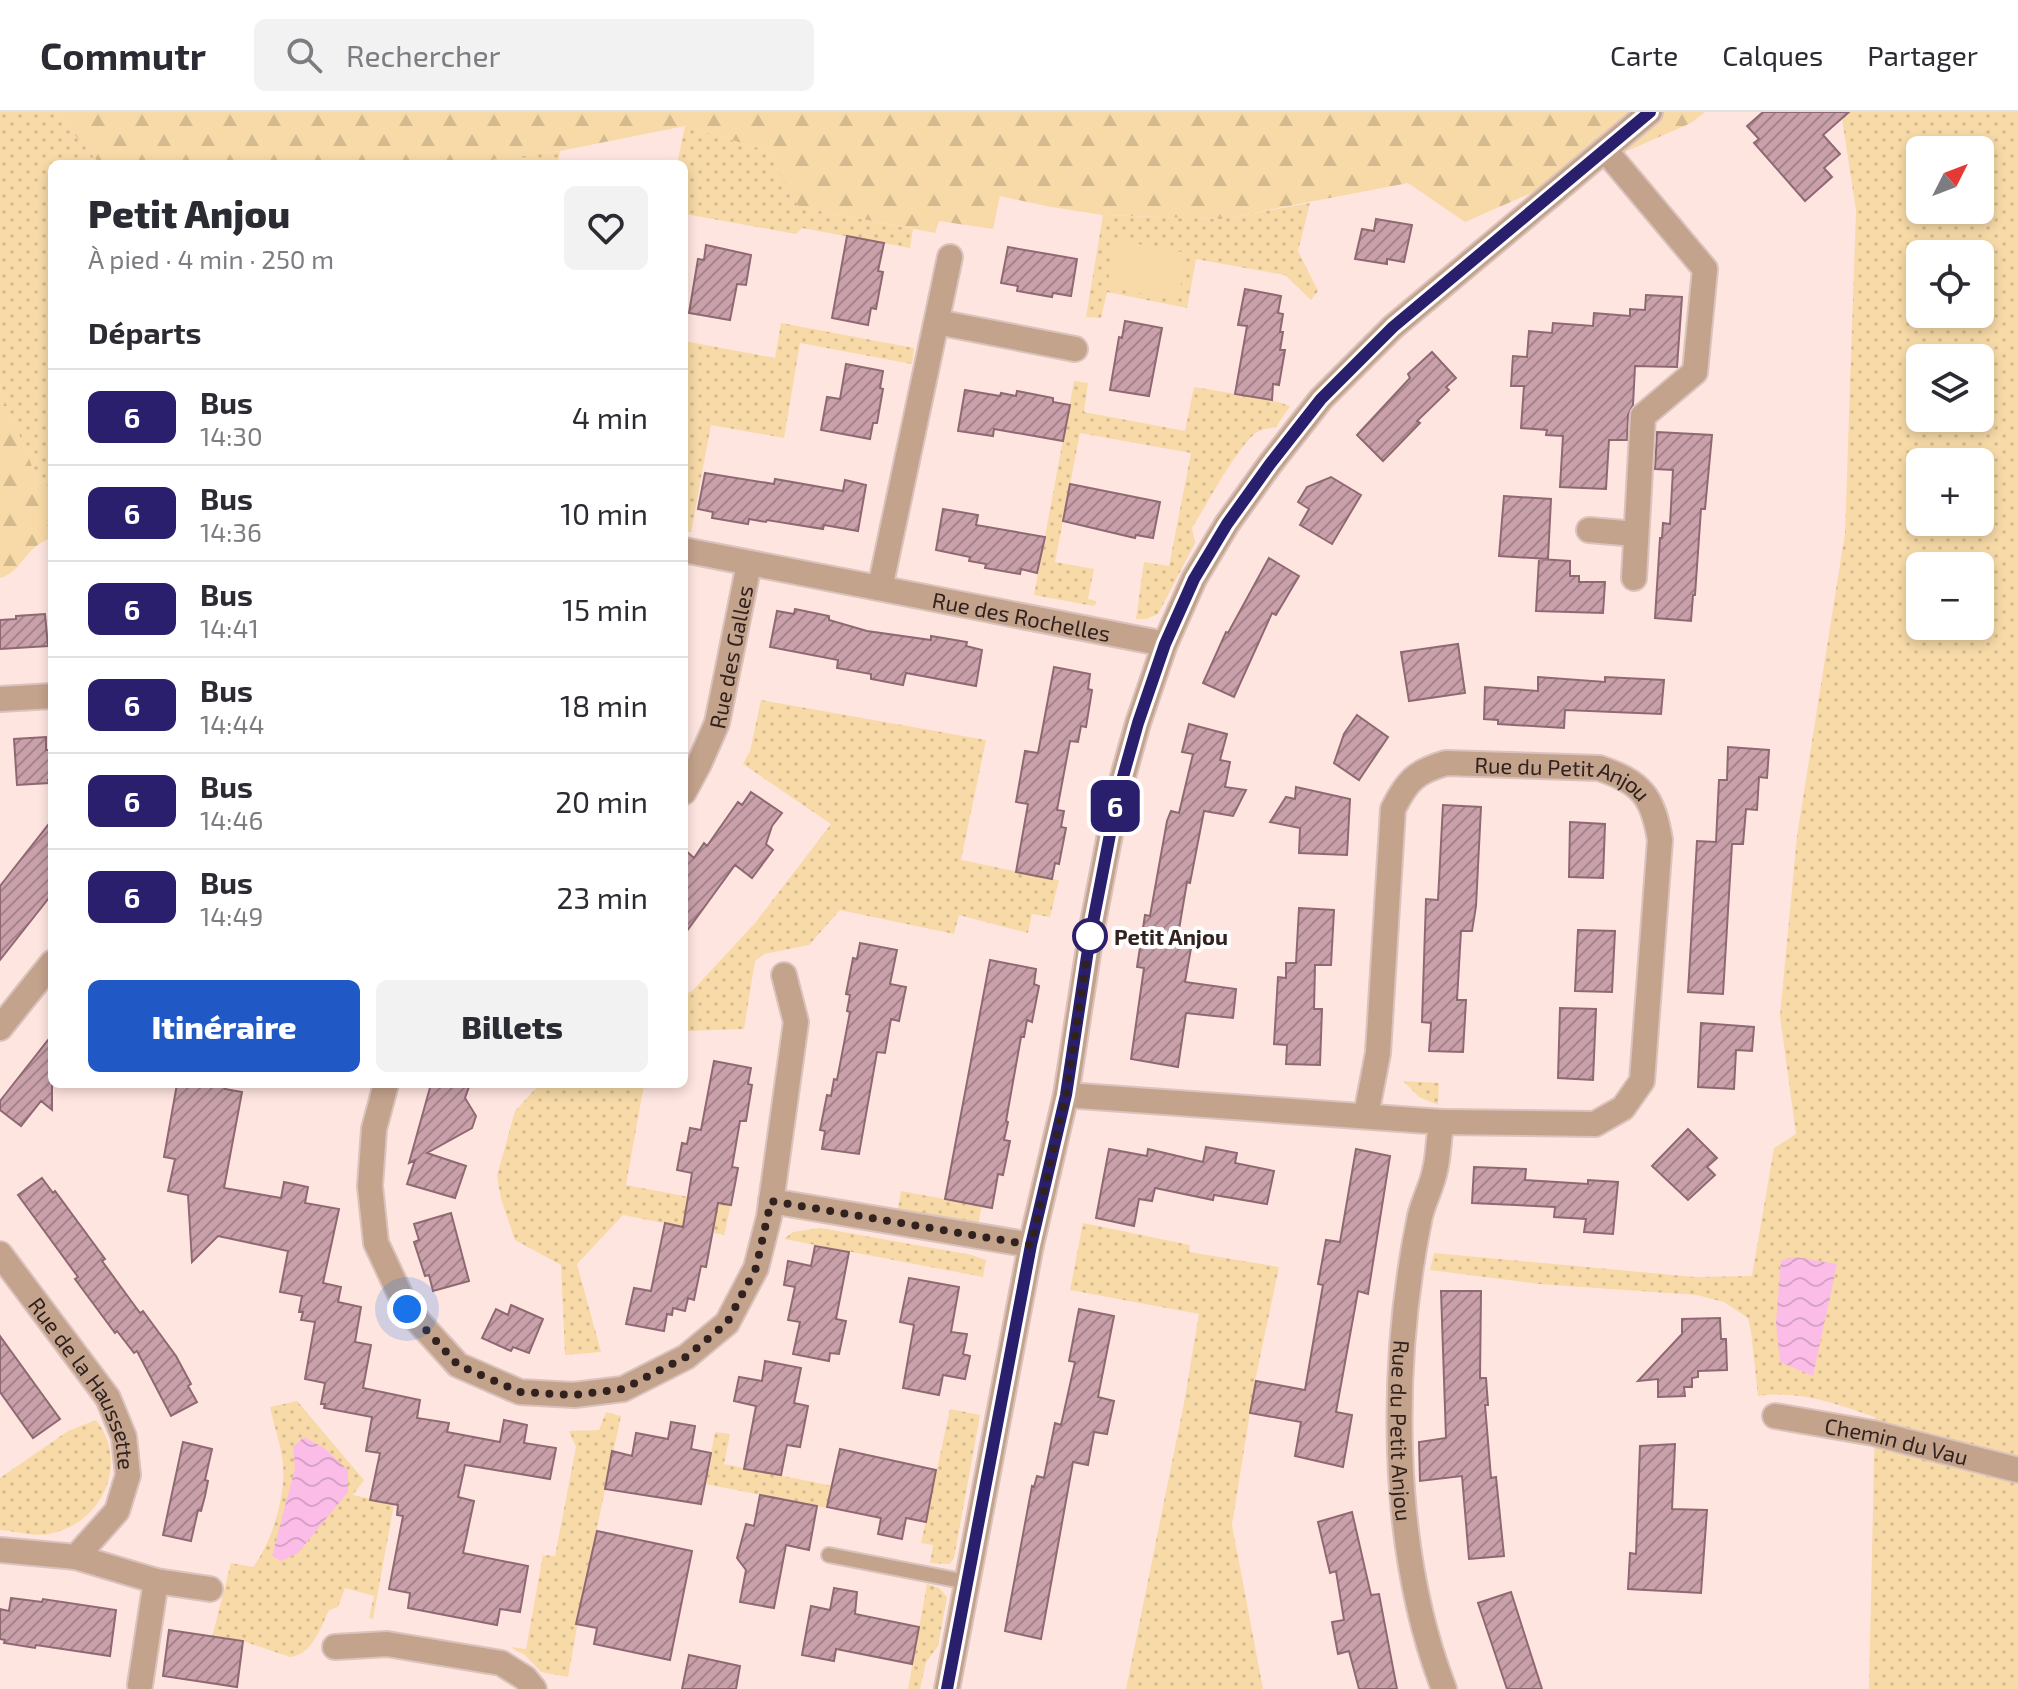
<!DOCTYPE html>
<html lang="fr">
<meta charset="utf-8">
<style>
:root{--surface:#fff;--page:#f2f2f3;--text:#2b2b33;--muted:#7c7c81;--line:#e1e1e2;--accent:#2059c5}
body{margin:0;font-family:"Exo 2",sans-serif;background:var(--page);color:var(--text);height:100vh;display:flex;flex-direction:column;font-size:30px;white-space:nowrap}
*{box-sizing:border-box;margin:0}
p{font-size:26px;color:var(--muted)}
.icon{flex:none;width:44px;height:44px;fill:none;stroke:currentColor;stroke-width:2;stroke-linecap:round;stroke-linejoin:round}
.map{position:relative;flex:1;overflow:hidden}
.details{position:absolute;left:48px;top:48px;width:640px;height:928px;display:flex;flex-direction:column;background:var(--surface);border-radius:12px;box-shadow:0 4px 12px #0003}
.details>*{flex:none}
.badge{padding:0 16px;border-radius:12px;font-size:28px;line-height:52px}
.needle{width:52px;rotate:48deg}
.controls{position:absolute;left:1906px;top:24px;display:grid;gap:16px}
.controls a{display:grid;place-items:center;width:88px;height:88px;border-radius:12px;background:var(--surface);box-shadow:0 4px 12px #0003;font-size:40px}
.you{position:absolute;width:40px;height:40px;margin:-20px;border:6px solid #fff;border-radius:50%;background:#1a73e8;box-shadow:0 0 0 12px #1a73e833}
.map>.badge{position:absolute;translate:-50% -50%;box-shadow:0 0 0 4px #fff}
h2{padding:0 40px;font-size:30px;line-height:72px}
.round{display:grid;place-items:center;flex:none;width:84px;height:84px;border-radius:12px;background:var(--page)}
.overview{display:flex;align-items:center;justify-content:space-between;height:136px;padding:0 40px}
h1{font-size:38px;font-weight:800;line-height:60px}
.cta{display:flex;gap:16px;margin-top:auto;padding:16px 40px}
.cta a{flex:1;height:92px;border-radius:12px;background:var(--accent);color:#fff;font-size:32px;font-weight:800;line-height:92px;text-align:center}
.cta a+a{background:var(--page);color:var(--text)}
ul{padding:0;list-style:none}
li{display:flex;align-items:center;gap:24px;height:96px;padding:0 40px;border-top:2px solid var(--line)}
li div{flex:1}
li b{display:block;font-size:30px}
li em{font-style:normal}
li .badge{min-width:88px;font-weight:700;text-align:center}
header{display:flex;align-items:center;gap:48px;box-sizing:border-box;height:112px;padding:0 40px;background:var(--surface);border-bottom:2px solid var(--line)}
header strong{font-size:38px}
nav{display:flex;gap:44px;margin-inline-start:auto;font-size:28px}
.search{width:560px;height:72px;background:var(--page);display:flex;align-items:center;gap:20px;box-sizing:border-box;padding:0 28px;border-radius:12px;color:var(--muted);font-size:30px}
.map>svg:first-child{display:block}
.grass{fill:url(#grass-dots);fill-rule:evenodd}
.forest{fill:url(#forest-firs)}
.pitch{fill:#f7daa7}
.water{fill:url(#water-waves)}
.building{fill:url(#building-hatch);stroke:#8f6972;stroke-width:2}
.lines{fill:none;stroke-linecap:round;stroke-linejoin:round}
.service-casing{stroke:#dac2bd;stroke-width:18}
.minor-casing{stroke:#dac2bd;stroke-width:28}
.service{stroke:#c4a38d;stroke-width:14}
.minor{stroke:#c4a38d;stroke-width:24}
.line-casing{stroke:#fff;stroke-width:18}
.line{stroke:#291f6c;stroke-width:12}
.walk{stroke:#31221f;stroke-width:8;stroke-dasharray:0 14.4}
.stop-dot{fill:#fff;stroke:#291f6c;stroke-width:4}
.labels{text-anchor:middle;dominant-baseline:central;stroke-width:8;stroke-linejoin:round;paint-order:stroke}
.street-label{font-size:22px;fill:#31221f;stroke:#fff}
.stop-label{font-size:22px;font-weight:bold;fill:#31221f;stroke:#fff;text-anchor:start}
</style>
<header>
<strong>Commutr</strong>
<div class="search"><svg class="icon" aria-label="search" viewBox="0 0 24 24"><circle cx="10" cy="10" r="6"/><path d="M15 15l6 6"/></svg>Rechercher</div>
<nav><a>Carte</a><a>Calques</a><a>Partager</a></nav>
</header>
<div class="map">
<svg width="2018" height="1577" viewBox="0 0 2018 1577">
<defs>
<pattern id="grass-dots" width="8" height="8" patternUnits="userSpaceOnUse" patternTransform="scale(2)"><rect width="8" height="8" fill="#f7daa7"/><path d="M2 2h.1M6 6h.1" fill="none" stroke="#d4bb8f" stroke-width="1.8" stroke-linecap="round"/></pattern>
<pattern id="forest-firs" width="22" height="20" patternUnits="userSpaceOnUse" patternTransform="scale(2)"><rect width="22" height="20" fill="#f7daa7"/><path d="M5 1l3.5 6h-7zM16 11l3.5 6h-7z" fill="#d4bb8f"/></pattern>
<pattern id="water-waves" width="16" height="10" patternUnits="userSpaceOnUse" patternTransform="scale(2)"><rect width="16" height="10" fill="#fbbde7"/><path d="M0 5q4-4 8 0t8 0" fill="none" stroke="#d8a2c6"/></pattern>
<pattern id="building-hatch" width="6" height="6" patternUnits="userSpaceOnUse" patternTransform="scale(2)"><rect width="6" height="6" fill="#caa1aa"/><path d="M-1 1l2-2M0 6l6-6M5 7l2-2" fill="none" stroke="#a5838a"/></pattern>
</defs>
<rect width="100%" height="100%" fill="#ffe5e0"/>
<path class="grass" d="M0,0H55L100,52H52V366L39,371L0,277Z
M1841,0H2018V1577H1869L1875,1305C1835,1292 1801,1278 1758,1284L1751,1219L1748,1206L1724,1190L1697,1183L1539,1172L1430,1158L1434,1141L1695,1165L1752,1164L1774,1036L1796,1022L1780,904L1797,724L1845,421L1856,98ZM1920,38H1980V98H1920ZM1920,142H1980V202H1920ZM1920,246H1980V306H1920ZM1920,350H1980V410H1920ZM1920,454H1980V514H1920Z
M685,14L766,38L799,95L913,117L910,136L802,116L796,122L685,102L684,105V52H677Z
M560,39L558,52L466,51Z
M1310,91L1298,139L1318,179L1311,188L1285,163L1196,147L1187,196L1107,180L1101,206L1086,205L1103,103L1221,107Z
M781,211L914,236L912,252L800,231L784,326L711,313L691,420L684,419V332L688,310L684,309V229L775,246Z
M1074,269L1088,271L1084,300L1185,319L1194,275L1272,288L1290,294L1276,315C1270,316 1262,317 1257,320C1239,332 1205,395 1192,416L1195,431L1158,502L1146,507H1136L1144,450L1169,454L1191,341L1080,321L1055,450L1094,457L1088,487L1096,489V492L1093,494L1034,483Z
M761,588L986,628L961,748L1059,768L1050,805L1032,802L1028,821L959,803L954,822L840,798L809,833L764,842L755,849L744,917L684,919V883L692,879L755,811L831,712L743,652L750,639Z
M1403,969L1439,971L1438,993L1419,985Z
M540,972H644L626,1073L731,1093L724,1123L623,1103L577,1152L601,1240L565,1243L561,1153L515,1128L501,1087L497,1064L515,999Z
M901,1079L982,1094L978,1111L898,1097Z
M1083,1111L1190,1133L1189,1140L1279,1155L1255,1269L1232,1413L1263,1577H1126L1184,1291L1199,1202L1070,1178Z
M820,1116L972,1143L986,1148L983,1165L784,1127L793,1120Z
M297,1289L364,1368L353,1383L394,1392L373,1507L369,1505L374,1484L345,1476L338,1495L329,1498C321,1515 312,1543 290,1545L243,1529L212,1525L231,1451L253,1455C272,1431 286,1382 283,1352C281,1333 274,1314 270,1295Z
M950,1297L980,1303L954,1446L950,1452L930,1451L933,1433L921,1431Z
M606,1300L621,1304L584,1476L568,1565L541,1560L525,1543L510,1535L526,1537L543,1443L555,1444L576,1335L569,1319L599,1318Z
M96,1308C130,1351 102,1412 49,1422C35,1425 15,1419 0,1418V1366L68,1319Z
M715,1320L730,1322L724,1352L833,1374L828,1396L705,1372Z
M927,1472L939,1476L947,1485L938,1534L926,1550L920,1577H908Z"/>
<path class="forest" d="M55,0H1705L1691,11L1465,110L1408,71L1221,107L1103,103L1051,95L1000,84L993,117L939,109L935,121L799,95L766,38L685,14L560,39L461,52H100Z
M0,277L39,371L52,366V426C24,434 23,460 0,466Z"/>
<path class="pitch" d="M1116,128L1187,141L1178,188L1107,175Z"/>
<path class="water" d="M1796,1145L1837,1152L1813,1264L1780,1250L1776,1211L1781,1148Z
M304,1325L323,1335L348,1358V1380L298,1441L281,1449L272,1444L295,1356L293,1335Z"/>
<path class="building" d="M1763,0H1849L1823,23L1840,42L1824,56L1832,65L1805,89L1754,31L1759,27L1747,14Z
M1376,107L1412,113L1404,150L1387,147V152L1355,147L1362,117L1374,119Z
M847,124L884,131L878,159L883,160L876,197L871,196L868,213L832,206Z
M706,133L751,143L746,173L737,172L730,208L689,201L698,147L704,148Z
M1008,135L1077,147L1071,184L1053,181L1052,185L1017,179L1018,174L1001,171Z
M1245,177L1281,184L1278,201L1283,202L1280,220H1283L1280,238H1285L1279,273L1273,272L1272,288L1235,282L1247,214L1238,213Z
M1646,183L1682,185L1677,255L1635,254L1633,293L1628,303L1627,328H1609L1606,377L1560,375L1563,324L1546,323L1547,318L1521,316L1524,274H1511L1513,244L1527,245L1529,219L1552,221L1553,211L1593,214L1594,201L1630,204V197L1645,198Z
M1125,209L1162,216L1149,284L1110,278L1119,225L1122,226Z
M1432,240L1456,266L1446,275L1449,278L1417,309L1420,311L1383,349L1357,323L1410,266L1408,262Z
M846,252L883,259L880,276L883,277L877,311H873L870,327L821,318L827,285L840,287Z
M965,278L1000,284L1001,281L1016,284L1017,279L1053,286V290L1070,293L1063,329L994,317L993,324L958,319Z
M1657,320L1712,323L1705,397H1701L1695,483H1693L1691,509L1655,506L1660,426H1662L1663,411L1670,412L1673,358L1655,357Z
M705,361L774,372L775,367L843,379L845,368L866,373L858,419L824,413L823,417L767,408L766,410L749,407L748,412L712,406L713,400L698,397Z
M1331,365L1361,383L1332,432L1300,413L1309,397L1298,390L1307,375Z
M1070,372L1160,390L1153,426L1136,423L1135,426L1063,409Z
M1504,384L1551,387L1548,447L1499,444Z
M943,397L978,403L976,413L1045,425L1037,461L1021,457L1020,462L985,456L986,452L969,449L970,445L936,438Z
M1269,446L1299,464L1276,503L1272,501L1234,585L1203,571L1226,520L1228,521Z
M1539,447L1570,449V464H1579V470H1605L1603,501L1536,499Z
M795,497L829,504V508L867,519L931,528V524L967,530L966,534L982,538L976,574L906,561L903,573L871,567V562L837,556L838,548L770,535L777,499L794,502Z
M45,502L48,534L0,537V508L16,507V504Z
M1458,532L1465,581L1409,589L1401,540Z
M1054,555L1090,562L1088,577L1092,578L1086,615L1081,614L1078,630L1070,629L1057,698L1064,699L1061,715L1066,716L1059,752L1055,751L1052,767L1016,760L1028,692L1016,690L1025,639L1038,641Z
M1538,565L1605,570V565L1664,568L1661,602L1565,598L1564,616L1498,612V608L1484,607L1485,575L1538,579Z
M1357,603L1388,625L1359,668L1334,651L1344,622Z
M1189,612L1227,622L1220,648L1230,650L1225,675L1246,678L1233,704L1204,699L1190,771L1187,770L1178,823L1193,825L1185,870L1236,877L1233,906L1186,901L1178,955L1131,947L1144,856L1137,855L1145,803L1150,804L1167,709L1171,699L1179,701L1193,642L1182,640Z
M46,625V638H52V667L48,668L49,671L17,673L14,627Z
M1728,635L1769,638L1767,666L1759,665L1757,698L1746,697L1743,732H1732L1723,882L1688,880L1697,729L1716,730L1719,668H1727Z
M1296,675L1350,687L1347,743L1299,741L1300,716L1270,710L1286,685L1295,687Z
M751,680L782,701L772,714L766,732L773,738L752,766L735,753L684,823V737L694,746L704,731L707,734L738,690L742,693Z
M1443,693L1481,695L1476,794L1472,819H1461L1457,888H1466L1463,940L1429,939L1431,911L1422,910L1426,787L1438,788Z
M52,708V782L0,848V774Z
M1570,710L1605,712L1603,766L1569,765Z
M1299,796L1334,798L1331,853H1315L1314,897H1322L1320,953L1286,952L1287,933L1274,932L1278,865L1286,866V851H1296Z
M1578,818L1615,819L1612,880L1575,879Z
M860,831L897,838L890,872L906,875L899,909L891,907L885,941L877,940L859,1042L822,1037L825,1019L820,1018L827,983L831,984L834,967L837,968L850,900L847,899L850,883L846,882L853,846L857,847Z
M990,848L1036,857L1034,872L1039,874L1032,910L1027,908L1024,925H1021L1006,1009L1008,1010L1004,1028L1010,1029L1003,1063L998,1062L992,1096L945,1087Z
M1560,896L1596,897L1593,968L1558,966Z
M1701,911L1754,915L1752,939L1736,938L1734,977L1698,975Z
M52,923V998L41,989L21,1014L0,998V989Z
M714,949L751,956L748,972L752,973L746,1009H740L732,1055L738,1056L731,1093L718,1091L706,1155L701,1154L694,1188L688,1186L685,1199L673,1196L672,1203L667,1202L664,1219L626,1212L634,1176L651,1179L665,1111L683,1115L692,1061L677,1058L682,1031L687,1032L690,1016L701,1018Z
M177,972H226L225,977L242,980L224,1076L281,1086L284,1070L308,1075L305,1091L339,1097L323,1171L341,1175L338,1190L361,1195L355,1230L371,1233L363,1276L420,1288L417,1306L449,1311L447,1320L500,1330L504,1308L527,1313L524,1331L556,1336L550,1367L465,1353L458,1385L474,1389L463,1441L528,1454L520,1500L500,1497L497,1513L460,1506L408,1496L410,1481L389,1477L403,1404L397,1403L398,1393L370,1388L380,1341L366,1339L372,1305L324,1296L325,1292H321L325,1271L305,1267L315,1210L301,1208L303,1200H299L302,1184L280,1180L288,1139L218,1124L192,1150L188,1083L168,1079L175,1047L164,1045Z
M431,972H470L465,986L476,1004L472,1016L427,1041L466,1054L455,1086L407,1072L415,1048L409,1051Z
M1688,1017L1717,1046L1707,1055L1715,1063L1688,1088L1652,1054Z
M1206,1035L1237,1041L1235,1051L1274,1059L1267,1092L1214,1083L1213,1088L1155,1076L1152,1089L1139,1087L1134,1114L1096,1106L1109,1037L1147,1044L1148,1037L1203,1050Z
M1356,1037L1390,1044L1368,1182L1358,1179L1336,1300L1352,1303L1343,1355L1295,1344L1301,1310L1250,1301L1256,1269L1305,1278L1323,1173L1318,1172L1326,1128L1340,1130Z
M1474,1055L1526,1057L1525,1068L1588,1072V1068L1618,1070L1613,1122L1584,1120L1586,1107L1554,1105L1555,1095L1472,1091Z
M42,1066L53,1081L55,1079L105,1147L102,1149L129,1186L140,1201L143,1199L176,1244L191,1272L188,1274L197,1290L171,1304L137,1239L134,1241L117,1219L115,1221L75,1167L78,1165L18,1083Z
M451,1101L469,1169L433,1179L429,1163L425,1164L414,1130L419,1128L414,1112Z
M815,1134L849,1140L836,1207L846,1209L839,1242L830,1241L829,1249L793,1242L800,1210L788,1208L795,1175L784,1173L788,1149L811,1154Z
M909,1166L959,1175L951,1220L967,1222L963,1242L970,1244L965,1267L943,1263L939,1283L903,1276L914,1213L900,1210Z
M1441,1179H1481L1480,1266H1486L1488,1293H1485L1491,1366L1496,1365L1504,1444L1469,1447L1462,1364L1420,1369L1419,1330L1446,1326Z
M511,1193L543,1207L529,1241L513,1235L511,1239L482,1226L496,1197L508,1203Z
M1079,1197L1114,1204L1098,1285L1114,1289L1107,1322L1094,1320L1088,1353L1073,1350L1041,1527L1005,1519L1032,1374L1034,1375L1037,1364L1044,1366L1055,1311L1061,1313L1075,1250L1069,1249Z
M1720,1206L1721,1227H1726L1727,1258L1698,1259V1265L1692,1266V1275H1684L1685,1284L1658,1285V1267L1638,1269L1682,1222V1207Z
M0,1224L60,1307L33,1326L0,1280Z
M765,1249L801,1256L794,1291L808,1294L800,1335L787,1333L781,1363L744,1357L756,1294L734,1289L739,1265L762,1269Z
M671,1310L695,1314L691,1337L711,1341L701,1392L605,1377L612,1339L632,1344L636,1321L668,1327Z
M183,1330L212,1337L205,1368L208,1369L205,1384L201,1399L198,1398L191,1429L163,1423Z
M1675,1332L1672,1397L1707,1398L1701,1481L1628,1477L1630,1441L1636,1442L1640,1334Z
M840,1337L936,1358L926,1410L906,1406L902,1427L878,1422L881,1406L827,1395Z
M760,1383L817,1394L809,1438L786,1433L774,1496L740,1490L746,1458L737,1446L746,1412L754,1414Z
M1352,1400L1371,1483L1379,1482L1397,1577H1359L1349,1539L1338,1542L1332,1510L1344,1508L1336,1459L1330,1461L1318,1410Z
M597,1419L692,1439L670,1548L594,1532L597,1516L576,1512Z
M834,1476L857,1480L855,1502L919,1515L912,1552L836,1537L834,1549L802,1543L811,1494L830,1498Z
M1511,1480L1542,1577H1507L1478,1491Z
M11,1486L42,1490L43,1487L116,1498L110,1544L36,1533L35,1536L4,1531L5,1528L0,1527V1497L9,1499Z
M169,1518L243,1529L237,1575L163,1564Z
M689,1543L740,1554L736,1577H682Z"/>
<g class="lines">
<g class="service-casing">
<path id="service" d="M829,1443L967,1470"/>
</g>
<g class="minor-casing">
<g id="minor">
<path d="M1605,38L1705,157L1695,260L1643,304L1634,466"/>
<path d="M937,210L1075,237"/>
<path d="M1589,418L1636,422"/>
<path id="s1" d="M684,438L1165,532"/>
<path d="M880,476L950,145"/>
<path d="M0,587L52,584"/>
<path id="s2" d="M684,680L699,652L717,611L749,452"/>
<path d="M0,916L52,851"/>
<path d="M386,972L374,1017L370,1074L376,1131L407,1197L458,1253L520,1280L574,1283L623,1277L686,1245L727,1211L756,1156L769,1105L796,910L784,863"/>
<path id="s3" d="M1066,983L1442,1010C1438,1026 1439,1042 1435,1058C1432,1074 1424,1088 1420,1104C1390,1251 1389,1435 1444,1577"/>
<path id="s4" d="M1366,1003L1378,941L1393,697C1407,669 1415,660 1446,651L1599,656C1641,670 1653,684 1660,728L1642,969L1623,996L1595,1012L1442,1010"/>
<path d="M771,1089L1031,1133"/>
<path id="s5" d="M0,1142L108,1286L124,1325L128,1363L117,1399L76,1445L0,1438"/>
<path id="s6" d="M1775,1304L1873,1321L2018,1358"/>
<path d="M76,1445L156,1469L210,1477"/>
<path d="M335,1535L387,1532L501,1551L525,1566L534,1577"/>
<path d="M140,1573L156,1469"/>
<path d="M947,1577L1031,1133L1066,983L1092,816L1117,686L1138,611L1165,532L1194,467L1227,412L1270,352L1321,287L1393,215L1650,0"/>
</g>
</g>
<use href="#service" class="service"/>
<use href="#minor" class="minor"/>
</g>
<g class="lines">
<g class="line-casing">
<path id="line" d="M947,1577L1031,1133L1066,983L1089,831L1117,686L1138,611L1165,532L1194,467L1227,412L1270,352L1321,287L1393,215L1650,0"/>
</g>
<use href="#line" class="line"/>
<path class="walk" d="M407,1197L458,1253L520,1280L574,1283L623,1277L686,1245L727,1211L756,1156L771,1089L1031,1133L1066,983L1090,824"/>
</g>
<circle class="stop-dot" cx="1090" cy="824" r="16"/>
<g class="labels">
<g class="street-label">
<text stroke="none"><textPath href="#s1" startOffset="344">Rue des Rochelles</textPath></text>
<text stroke="none"><textPath href="#s2" startOffset="144">Rue des Galles</textPath></text>
<text stroke="none"><textPath href="#s4" startOffset="500">Rue du Petit Anjou</textPath></text>
<text stroke="none"><textPath href="#s5" startOffset="156">Rue de la Haussette</textPath></text>
<text stroke="none"><textPath href="#s3" startOffset="690">Rue du Petit Anjou</textPath></text>
<text stroke="none"><textPath href="#s6" startOffset="124">Chemin du Vau</textPath></text>
</g>
<g class="stop-label">
<text x="1114" y="824">Petit Anjou</text>
</g>
</g>
</svg>
<div class="controls">
<a><svg class="needle" viewBox="-14 -14 28 28"><path d="M0-13l5 13h-10z" fill="#e53935"/><path d="M0 13l5-13h-10z" fill="#7c7c81"/></svg></a>
<a><svg class="icon" aria-label="locate" viewBox="0 0 24 24"><circle cx="12" cy="12" r="6"/><path d="M12 2v4M12 18v4M2 12h4M18 12h4"/></svg></a>
<a><svg class="icon" aria-label="layers" viewBox="0 0 24 24"><path d="M12 4l9 5-9 5-9-5zM3 14l9 5 9-5"/></svg></a>
<a>+</a>
<a>−</a>
</div>
<div class="you" style="left:407px;top:1197px"></div>
<b class="badge" style="left:1115px;top:694px;background:#291f6c;color:#fff">6</b>
<section class="details">
<div class="overview"><div><h1>Petit Anjou</h1><p>À pied · 4 min · 250 m</p></div><a class="round"><svg class="icon" aria-label="heart" viewBox="0 0 24 24"><path d="M12 20l-8-8c-3-5 5-10 8-4 3-6 11-1 8 4z"/></svg></a></div>
<h2>Départs</h2>
<ul>
<li><span class="badge" style="background:#291f6c;color:#fff">6</span><div><b>Bus</b><p>14:30</p></div><em>4 min</em></li>
<li><span class="badge" style="background:#291f6c;color:#fff">6</span><div><b>Bus</b><p>14:36</p></div><em>10 min</em></li>
<li><span class="badge" style="background:#291f6c;color:#fff">6</span><div><b>Bus</b><p>14:41</p></div><em>15 min</em></li>
<li><span class="badge" style="background:#291f6c;color:#fff">6</span><div><b>Bus</b><p>14:44</p></div><em>18 min</em></li>
<li><span class="badge" style="background:#291f6c;color:#fff">6</span><div><b>Bus</b><p>14:46</p></div><em>20 min</em></li>
<li><span class="badge" style="background:#291f6c;color:#fff">6</span><div><b>Bus</b><p>14:49</p></div><em>23 min</em></li>
</ul>
<div class="cta"><a>Itinéraire</a><a>Billets</a></div>
</section>
</div>
